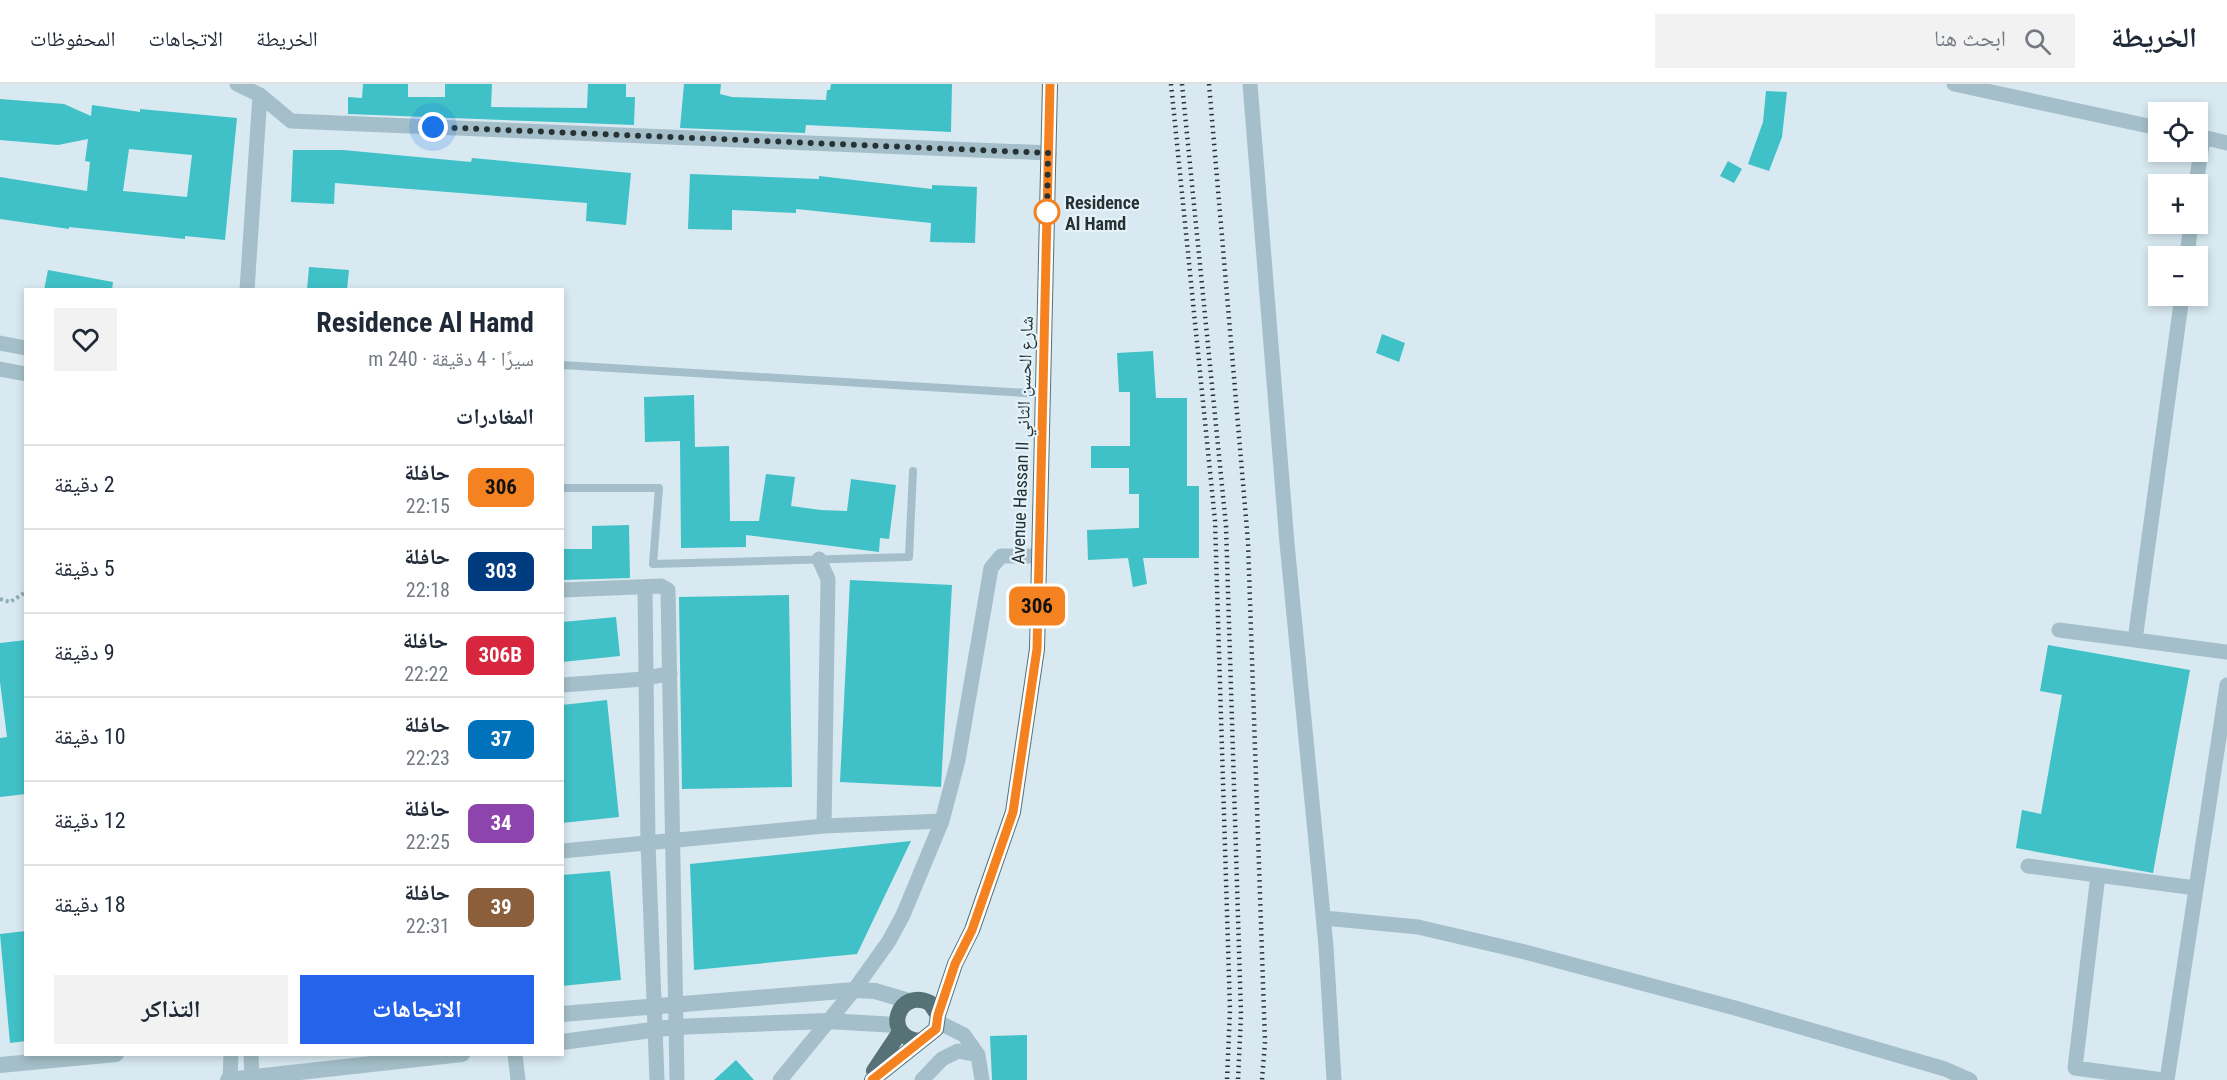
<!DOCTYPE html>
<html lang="ar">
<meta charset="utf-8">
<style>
:root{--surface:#fff;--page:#f2f2f3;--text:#1f2937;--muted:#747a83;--line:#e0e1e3;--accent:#2563eb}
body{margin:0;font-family:"Roboto Condensed","Noto Naskh Arabic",sans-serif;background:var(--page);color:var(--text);direction:rtl;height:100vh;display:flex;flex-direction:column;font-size:22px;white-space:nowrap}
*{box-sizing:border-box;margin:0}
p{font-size:20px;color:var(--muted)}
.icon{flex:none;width:33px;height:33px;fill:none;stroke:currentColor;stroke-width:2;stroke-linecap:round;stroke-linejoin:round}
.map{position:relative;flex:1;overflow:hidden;direction:ltr}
.sheet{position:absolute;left:24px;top:204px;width:540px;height:768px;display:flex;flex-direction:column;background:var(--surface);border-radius:0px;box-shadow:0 3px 9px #0003;direction:rtl}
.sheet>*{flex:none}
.badge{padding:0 12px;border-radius:9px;font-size:21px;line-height:39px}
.tools{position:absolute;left:2148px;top:18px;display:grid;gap:12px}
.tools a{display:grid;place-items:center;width:60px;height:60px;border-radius:0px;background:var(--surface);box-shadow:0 3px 9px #0003;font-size:30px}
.you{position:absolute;width:30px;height:30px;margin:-15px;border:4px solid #fff;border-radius:50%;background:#1a73e8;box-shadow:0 0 0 9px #1a73e833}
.map>.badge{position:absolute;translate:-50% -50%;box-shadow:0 0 0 3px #fff}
h2{padding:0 30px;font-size:22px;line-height:54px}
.round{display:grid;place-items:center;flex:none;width:63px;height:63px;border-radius:0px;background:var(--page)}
.overview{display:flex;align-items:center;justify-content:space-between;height:102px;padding:0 30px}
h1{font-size:28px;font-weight:700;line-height:45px}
.primary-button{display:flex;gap:12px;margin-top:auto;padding:12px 30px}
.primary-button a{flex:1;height:69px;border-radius:0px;background:var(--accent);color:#fff;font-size:24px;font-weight:700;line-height:69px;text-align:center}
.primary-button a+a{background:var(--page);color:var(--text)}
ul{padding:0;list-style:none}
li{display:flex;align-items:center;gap:18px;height:84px;padding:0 30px;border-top:2px solid var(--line)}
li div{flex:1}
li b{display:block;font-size:22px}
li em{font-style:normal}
li .badge{min-width:66px;font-weight:700;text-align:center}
header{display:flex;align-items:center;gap:36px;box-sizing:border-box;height:84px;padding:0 30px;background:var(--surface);border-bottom:2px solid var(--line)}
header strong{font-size:28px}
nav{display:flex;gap:33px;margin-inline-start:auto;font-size:21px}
.search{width:420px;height:54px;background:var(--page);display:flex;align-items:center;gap:15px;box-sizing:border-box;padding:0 21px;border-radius:0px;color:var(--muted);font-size:22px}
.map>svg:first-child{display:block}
.building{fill:#40c1c7;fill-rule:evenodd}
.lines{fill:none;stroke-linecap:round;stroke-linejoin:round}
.path{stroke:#8eacb5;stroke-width:4;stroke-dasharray:3 3;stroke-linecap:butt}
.service{stroke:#a4bfc9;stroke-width:8}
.minor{stroke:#a4bfc9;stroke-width:15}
.tertiary{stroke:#a4bfc9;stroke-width:16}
.primary{stroke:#567277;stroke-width:16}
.rail{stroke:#263234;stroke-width:4.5;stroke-dasharray:1.5 4.5;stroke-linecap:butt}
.line-casing{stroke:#fff;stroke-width:14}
.line{stroke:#f58220;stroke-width:9}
.walk{stroke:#263234;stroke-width:6;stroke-dasharray:0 10.8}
.stop-dot{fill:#fff;stroke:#f58220;stroke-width:3}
.labels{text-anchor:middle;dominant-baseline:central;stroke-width:4.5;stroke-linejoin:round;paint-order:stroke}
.stop-label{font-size:18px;font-weight:bold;fill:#263234;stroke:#e4f2f9;text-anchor:start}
.street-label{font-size:18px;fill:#263234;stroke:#e4f2f9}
</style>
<header>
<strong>الخريطة</strong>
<div class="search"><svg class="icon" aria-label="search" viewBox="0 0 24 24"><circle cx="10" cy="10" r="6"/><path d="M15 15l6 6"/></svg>ابحث هنا</div>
<nav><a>الخريطة</a><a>الاتجاهات</a><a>المحفوظات</a></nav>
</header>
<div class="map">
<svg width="2227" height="996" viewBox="0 0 2227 996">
<rect width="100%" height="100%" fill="#d8e9f1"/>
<path class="building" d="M363,0H408V13H445V0H492L491,23L587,24L588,0H626V13H635L634,41L348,30V13L362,14Z
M684,0H721L720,10L732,13L826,16L827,6H830L831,0H952L951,48L806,41L805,49L680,44Z
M1766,7L1787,8L1782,53L1769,87L1748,80L1763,38Z
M0,15L64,20L91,32L92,21L140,28V25L237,34L225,156L185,152V155L69,143V145L0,135V93L87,107L90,78L85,77L88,55L58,61L0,56ZM129,65L192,71L187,113L123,107Z
M293,66H343L471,78L472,74L631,89L626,141L586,137L587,119L335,99L334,120L291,118Z
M1728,77L1742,85L1734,99L1720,92Z
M690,90L819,95V92L932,105V101L977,103L975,159L930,158L931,139L796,125V129L732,126V146L688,145Z
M309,183L349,186L347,206H307Z
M48,186L113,198L112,206H44Z
M1382,250L1405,259L1399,278L1376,269Z
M1153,267L1156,314H1187V402H1199V474H1143L1147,500L1133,503L1128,474L1088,476L1087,446L1139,444V410H1129V384H1091V362H1130V308H1119L1117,269Z
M694,311L695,363L729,362L730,437H759L766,390L795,393L791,422L821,426L847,427L851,395L896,401L889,455L880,454L879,468L746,451V463L681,464L680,357L645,358L644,313Z
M629,441L630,494L562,496V465H592V442Z
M850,496L952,501L941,703L840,698Z
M789,511L792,703L682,705L679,513Z
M616,533L620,572L562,578V538Z
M26,556V710L0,713V654L7,653L0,598V559Z
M2048,561L2190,586L2153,789L2016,764L2022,726L2041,730L2062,611L2040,607Z
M607,616L619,733L562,739V621Z
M911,757L857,870L694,886L690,780Z
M610,787L621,896L562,902V791Z
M26,847V957L10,959L0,850Z
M1027,951V996H992L990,952Z
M736,976L754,996H714Z"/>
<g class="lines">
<path class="path" d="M0,515L10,518L26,508"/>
<path class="service" d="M562,281L1043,310
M562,404H659L653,480L909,473L913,387"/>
<path class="minor" d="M237,0L260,11L291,37L1049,69
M1250,0L1287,459L1326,862L1334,996
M1954,0L2158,44
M2198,52L2227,59
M2196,100L2203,54
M2187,172L2191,140
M247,206L260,11
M0,259L26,264
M0,285L26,290
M819,475L828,495L824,742
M645,504L648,759L657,996
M562,506L661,502L668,506L677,996
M2059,546L2227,568
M2135,556L2182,212
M562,601L644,595L670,589
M562,767L824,742L942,737
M2028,782L2196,804
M2098,791L2075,984L2163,996
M1324,834L1418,843L1525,868L1735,924L1945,985L1970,996
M938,938L964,951L978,971
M251,970L252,996
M515,970L518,996
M230,996L231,970
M780,996L854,906L889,857L903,831L942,737L958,676L991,484L1001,472H1037
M922,996L942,975L958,967L978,971L982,996
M2167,996L2227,601"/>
<path class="tertiary" d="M562,930L854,906L875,907L909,917
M562,958L674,943L827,937L897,941
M0,981L116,970
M228,996L462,970"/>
<path class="primary" d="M919,957C882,953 897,903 930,919L938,931
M874,987L900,948
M872,996L936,945L938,931L955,880L972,846L1013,728L1037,565L1050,0"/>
<path class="rail" d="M1171,0L1215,437L1230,926L1227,996
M1182,0L1226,442L1241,931L1238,996
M1209,0L1248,458L1265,958L1262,996"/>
</g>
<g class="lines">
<g class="line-casing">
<path id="line" d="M872,996L936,945L938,931L955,880L972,846L1013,728L1037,565L1050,0"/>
</g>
<use href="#line" class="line"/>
<path class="walk" d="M433,43L1048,69L1047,135V128"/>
</g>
<circle class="stop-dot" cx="1047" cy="128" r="12"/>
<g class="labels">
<g class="stop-label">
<text x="1065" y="118">Residence<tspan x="1065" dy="21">Al Hamd</tspan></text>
</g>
<g class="street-label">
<text transform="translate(1022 356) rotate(-88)">Avenue Hassan II شارع الحسن الثاني</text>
</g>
</g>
</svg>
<div class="tools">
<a><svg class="icon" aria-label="locate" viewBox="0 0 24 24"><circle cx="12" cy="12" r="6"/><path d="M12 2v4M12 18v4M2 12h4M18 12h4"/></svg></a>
<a>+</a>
<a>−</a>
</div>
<div class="you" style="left:433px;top:43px"></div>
<b class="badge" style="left:1037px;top:522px;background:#f58220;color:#111">306</b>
<section class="sheet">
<div class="overview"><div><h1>Residence Al Hamd</h1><p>سيرًا · 4 دقيقة · 240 m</p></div><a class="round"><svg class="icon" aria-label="heart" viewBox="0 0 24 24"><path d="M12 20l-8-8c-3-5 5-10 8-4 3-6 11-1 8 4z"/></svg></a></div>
<h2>المغادرات</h2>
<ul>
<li><span class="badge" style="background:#f58220;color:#111">306</span><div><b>حافلة</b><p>22:15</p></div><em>2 دقيقة</em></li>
<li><span class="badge" style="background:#003b80;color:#fff">303</span><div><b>حافلة</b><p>22:18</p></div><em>5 دقيقة</em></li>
<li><span class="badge" style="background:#d7263d;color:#fff">306B</span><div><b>حافلة</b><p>22:22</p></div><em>9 دقيقة</em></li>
<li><span class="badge" style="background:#0072bc;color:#fff">37</span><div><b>حافلة</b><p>22:23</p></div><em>10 دقيقة</em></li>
<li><span class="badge" style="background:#8e44ad;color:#fff">34</span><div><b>حافلة</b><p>22:25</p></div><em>12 دقيقة</em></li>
<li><span class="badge" style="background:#8b5e3c;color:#fff">39</span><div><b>حافلة</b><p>22:31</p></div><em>18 دقيقة</em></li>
</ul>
<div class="primary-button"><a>الاتجاهات</a><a>التذاكر</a></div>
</section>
</div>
